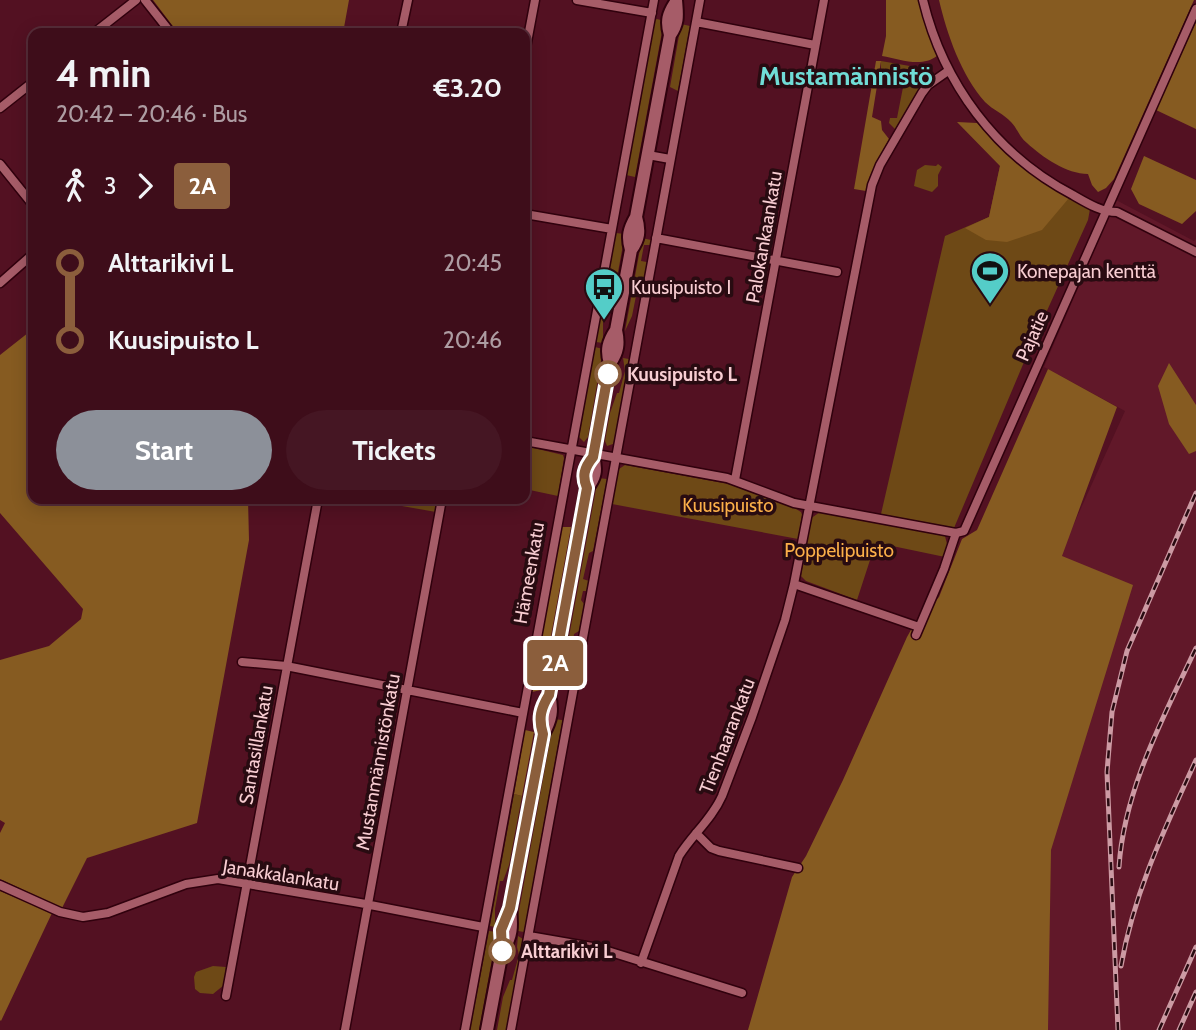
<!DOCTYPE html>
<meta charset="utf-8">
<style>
:root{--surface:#3e0d1a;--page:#451623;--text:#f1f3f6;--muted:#ad9ca2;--line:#572d39;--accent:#8c9099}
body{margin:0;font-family:Cabin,sans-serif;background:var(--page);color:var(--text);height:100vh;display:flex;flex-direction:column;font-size:26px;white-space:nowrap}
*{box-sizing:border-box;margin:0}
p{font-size:23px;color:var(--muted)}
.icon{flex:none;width:38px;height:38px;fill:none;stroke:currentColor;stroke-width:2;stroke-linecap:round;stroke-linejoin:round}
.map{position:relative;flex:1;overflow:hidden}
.drawer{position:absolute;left:28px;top:28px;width:502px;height:476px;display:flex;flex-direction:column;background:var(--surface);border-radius:14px;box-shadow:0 4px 18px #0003,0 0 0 2px var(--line)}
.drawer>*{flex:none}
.badge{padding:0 14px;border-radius:5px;font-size:24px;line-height:46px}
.map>.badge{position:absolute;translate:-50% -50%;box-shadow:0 0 0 4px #fff}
.legs{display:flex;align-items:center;gap:10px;height:77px;padding:0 28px;font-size:23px}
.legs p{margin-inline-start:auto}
.summary{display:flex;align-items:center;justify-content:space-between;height:119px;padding:0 28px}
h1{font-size:38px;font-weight:700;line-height:52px}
.button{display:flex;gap:14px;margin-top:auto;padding:14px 28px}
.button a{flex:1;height:80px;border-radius:42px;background:var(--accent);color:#fff;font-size:28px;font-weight:700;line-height:80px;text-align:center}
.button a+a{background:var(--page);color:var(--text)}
ul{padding:0 28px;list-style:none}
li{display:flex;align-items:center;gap:24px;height:77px;font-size:26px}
li i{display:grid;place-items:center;width:10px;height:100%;margin:0 9px;background:currentColor}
li i::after{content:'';width:18px;height:18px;margin:-9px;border:5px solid;border-radius:50%;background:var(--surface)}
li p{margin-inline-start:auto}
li:first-child i{background:linear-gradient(#0000 50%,currentColor 0)}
li:last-child i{background:linear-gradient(currentColor 50%,#0000 0)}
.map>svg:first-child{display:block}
.built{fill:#611829}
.green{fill:#6e4916}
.forest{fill:#865b21}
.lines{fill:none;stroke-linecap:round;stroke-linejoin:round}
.minor-casing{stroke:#30010d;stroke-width:11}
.secondary-casing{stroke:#30010d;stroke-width:16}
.minor{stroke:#a65c68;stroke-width:8}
.secondary{stroke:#a65c68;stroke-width:12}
.rail-casing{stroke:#cc9aa3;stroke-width:5}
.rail{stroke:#280b11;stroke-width:2.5;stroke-dasharray:8;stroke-linecap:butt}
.line-1-casing{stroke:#fff;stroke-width:16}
.line-1{stroke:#8b5e3c;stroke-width:10}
.stop-1-dot{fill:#fff;stroke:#8b5e3c;stroke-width:3.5}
.labels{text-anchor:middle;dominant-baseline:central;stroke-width:7;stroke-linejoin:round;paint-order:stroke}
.street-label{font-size:19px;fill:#f8cdd2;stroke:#280b11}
.poi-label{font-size:19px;fill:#f8cdd2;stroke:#280b11;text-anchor:start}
.stop-label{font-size:19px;font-weight:bold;fill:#f8cdd2;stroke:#280b11;text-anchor:start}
.park-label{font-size:19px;fill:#fbaf49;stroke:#280b11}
.district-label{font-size:26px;font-weight:bold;fill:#70dcd6;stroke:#280b11}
</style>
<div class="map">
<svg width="1196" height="1030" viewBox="0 0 1196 1030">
<rect width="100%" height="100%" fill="#531122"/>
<path class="built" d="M1116,200L1194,241L1196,239V1030H908L882,948L1125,411L1044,367Z"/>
<path class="green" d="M657,19L664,21L635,177L626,175L655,20Z
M681,24L690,26L678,91L670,87Z
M881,61L927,69L929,79L895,129L889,123L890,118H897L905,77L881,71Z
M1009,156L1046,185L1090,209L1088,220L1027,355L954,528L881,514L945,236L989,217L1000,166Z
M938,164L942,167L938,175V186L932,192L914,186L917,170L925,165L936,166Z
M616,233L625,234L616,283L610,299H607L603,323V343L596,342Z
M642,238L651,240L650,245H644L641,261L647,262L642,292L637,291L632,316L625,331Z
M595,347L603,349L588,437L584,442L579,437Z
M623,358L629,359L615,440L613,444L607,446L605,441L610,413L617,393H619L625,371Z
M525,446L563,455L564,458L558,496L525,489Z
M625,465L734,485L793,507L801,512L802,515L798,539L612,504L619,469Z
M598,478L607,479L593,551L589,553L583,579L589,581L587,591H583L581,600L584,604L579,631L574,634L572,650L575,651L571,674L562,675Z
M362,499H439L436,512Z
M820,512L945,536L948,548L945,557L878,543L871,557L857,600L806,581L801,576L810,519Z
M554,719L562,720V723L524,932L518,931L516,927Z
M514,794L522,796L509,865L503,881H500L495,909V927L490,926Z
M489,931L497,932L479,1030H470Z
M518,936L523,939L507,1030H497L503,997L510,980H512L519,955L517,947Z
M213,966L226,967L224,985L213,994L200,993L195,989L194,977L196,972Z"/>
<path class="forest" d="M153,0H349L343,33H178Z
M886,0H918L937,56C921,68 900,59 882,56L886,36Z
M939,0H1194L1114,179L1106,188L1098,192L1092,185L1088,174C1067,174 1042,157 1027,143C1020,138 1017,128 1011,122C1004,114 993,110 985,102C961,75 947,34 939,0Z
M1196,22V129L1156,110Z
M876,61H881L872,117L881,121L882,130L889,139L870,176L866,191L854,189Z
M957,122L977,123L1009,156L1069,198L1042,230L1007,242L986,240L965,228L989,217L1000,166Z
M1144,156L1196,180V211L1182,224L1139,204L1131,189Z
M33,329V499H248L249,540L197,823L87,858L62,908L0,879V833L5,823L0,820V660L49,646L81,619L83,609L0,513V355Z
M1169,363L1196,405V451L1189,454L1169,424L1158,386Z
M1048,369L1117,407L1062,556L1133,585L1051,850L1048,1030H748L792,877L806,856L843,780L907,637L916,621L939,597L962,539L977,530Z
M562,527H571L541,690L532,692Z
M525,730L534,732L522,796L514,794Z
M0,891L52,913L1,1021L0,1020Z"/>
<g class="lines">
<g class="minor-casing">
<path id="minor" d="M145,0L171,33
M577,0L652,13
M923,0C943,83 996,155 1073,195C1087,203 1101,212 1117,212L1196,252
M696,22L815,45
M94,33L136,0
M401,33L408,0
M525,53L535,0
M0,108L33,82
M648,155L670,159
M0,164L33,205
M525,214L612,229
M656,238L837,272
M0,283L33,254
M525,441L727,478L794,503L956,533L964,531L1196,9
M735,480L824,0
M794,584L919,627
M916,635L944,569L956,533
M242,662L286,666L523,713
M696,833L711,848L719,851L798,868
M0,885L60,912L83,917L108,913L186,884L218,879L360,903L483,927
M529,936L598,948L742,993
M641,963L679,856C692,835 712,819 722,796L752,717L785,620L794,584L872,185L880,165L922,93L928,85L948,71
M226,996L318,499
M345,1030L442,499
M465,1030L654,0
M511,1030L700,0"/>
</g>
<g class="secondary-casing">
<path id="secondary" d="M670,35C679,22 677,14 676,0
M631,250C627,237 629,229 636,217L670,35C666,21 668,14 676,2
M610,363C606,350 608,342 616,330
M587,488C582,475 584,468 593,457
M543,734C539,718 541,708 549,695L587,488C595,478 597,470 593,457L610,363C618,352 619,343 616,330L631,250C639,239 640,231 636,217
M502,951C512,936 512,926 510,909
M487,1030L502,951C499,934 503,923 510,908L543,734C551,720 553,710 549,695"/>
</g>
<use href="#minor" class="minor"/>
<use href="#secondary" class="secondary"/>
<g class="rail-casing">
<path id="rail" d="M1119,867C1124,790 1163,718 1196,648
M1121,966C1134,892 1165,828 1196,760
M1118,1030L1107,772L1112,712L1127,651L1196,493
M1159,1030L1196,947
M1179,1030L1196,992"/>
</g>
<use href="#rail" class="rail"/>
</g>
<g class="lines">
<g class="line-1-casing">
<path id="line-1" d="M502,951L501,930L510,908L543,734C538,718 541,708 549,695L587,488C582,476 584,468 593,457L608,374"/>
</g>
<use href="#line-1" class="line-1"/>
</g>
<defs>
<g id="stadium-pin" transform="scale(2.0125)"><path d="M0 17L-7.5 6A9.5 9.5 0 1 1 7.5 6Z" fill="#54cdc8" stroke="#280b11"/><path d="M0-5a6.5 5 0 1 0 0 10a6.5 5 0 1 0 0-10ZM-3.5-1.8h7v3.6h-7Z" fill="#111"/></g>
<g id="bus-pin" transform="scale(2.0125)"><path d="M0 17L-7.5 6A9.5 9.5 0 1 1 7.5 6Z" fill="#54cdc8" stroke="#280b11"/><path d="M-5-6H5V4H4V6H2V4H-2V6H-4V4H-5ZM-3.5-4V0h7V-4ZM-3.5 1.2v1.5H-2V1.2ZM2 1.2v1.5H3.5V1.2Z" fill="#111"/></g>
</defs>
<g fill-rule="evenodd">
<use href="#stadium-pin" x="990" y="271"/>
<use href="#bus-pin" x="604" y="287"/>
</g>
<g class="stop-1-dot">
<circle cx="608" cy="374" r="12"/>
<circle cx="502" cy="951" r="12"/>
</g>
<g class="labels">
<g class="street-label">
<text transform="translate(764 237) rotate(-80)">Palokankaankatu</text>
<text transform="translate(1032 336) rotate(-66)">Pajatie</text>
<text transform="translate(529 573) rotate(-80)">Hämeenkatu</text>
<text transform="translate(727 736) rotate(-69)">Tienhaarankatu</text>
<text transform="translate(256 745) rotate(-80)">Santasillankatu</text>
<text transform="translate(378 762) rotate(-80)">Mustanmännistönkatu</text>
<text transform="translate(281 875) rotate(9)">Janakkalankatu</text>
</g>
<g class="poi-label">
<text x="1017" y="271">Konepajan kenttä</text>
<text x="631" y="287">Kuusipuisto I</text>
</g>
<g class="stop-label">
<text x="627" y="374">Kuusipuisto L</text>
<text x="521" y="951">Alttarikivi L</text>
</g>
<g class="park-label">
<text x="728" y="505">Kuusipuisto</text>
<text x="839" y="550">Poppelipuisto</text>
</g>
<g class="district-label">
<text x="846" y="76">Mustamännistö</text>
</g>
</g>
</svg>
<b class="badge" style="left:555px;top:663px;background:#8b5e3c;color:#fff">2A</b>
<section class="drawer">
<div class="summary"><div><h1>4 min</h1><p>20:42 – 20:46 · Bus</p></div><b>€3.20</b></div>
<div class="legs"><svg class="icon" aria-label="walk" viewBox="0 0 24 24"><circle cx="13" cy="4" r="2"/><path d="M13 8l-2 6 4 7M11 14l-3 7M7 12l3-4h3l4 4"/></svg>3<svg class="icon" aria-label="forward" viewBox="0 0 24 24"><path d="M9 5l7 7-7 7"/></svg><b class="badge" style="background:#8b5e3c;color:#fff">2A</b></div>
<ul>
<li><i style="color:#8b5e3c"></i><b>Alttarikivi L</b><p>20:45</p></li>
<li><i style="color:#8b5e3c"></i><b>Kuusipuisto L</b><p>20:46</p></li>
</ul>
<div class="button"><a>Start</a><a>Tickets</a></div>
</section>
</div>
